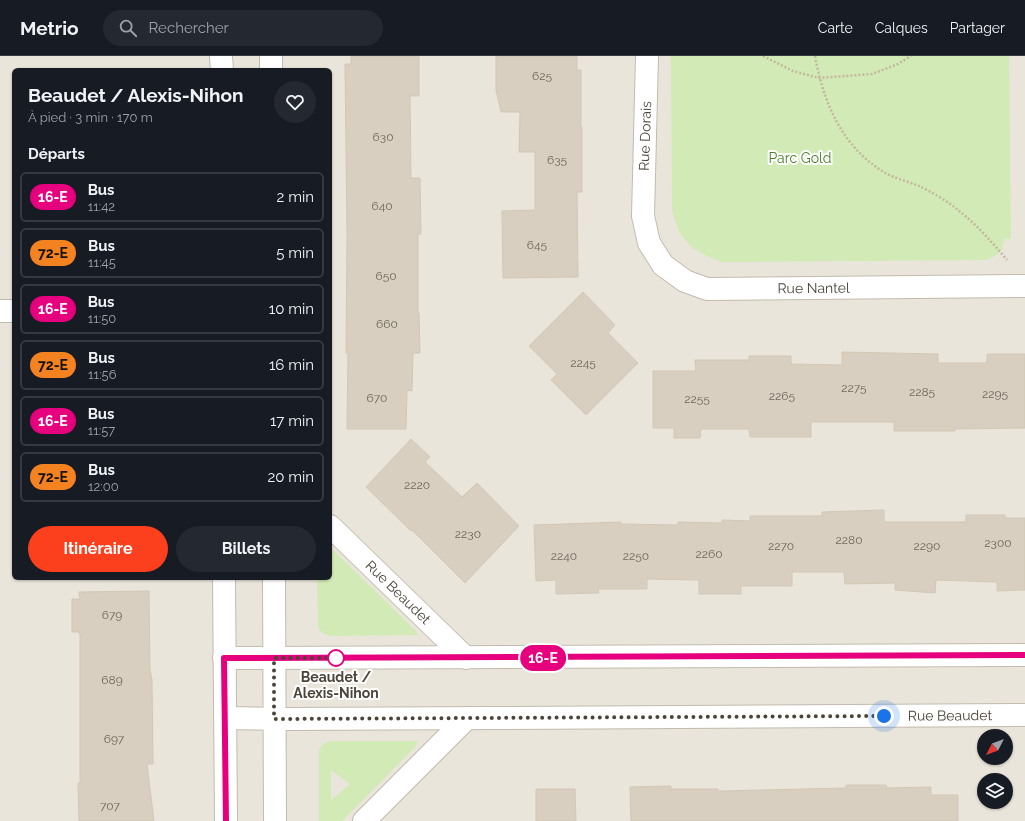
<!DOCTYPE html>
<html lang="fr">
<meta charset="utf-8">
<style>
:root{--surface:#171b24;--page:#242831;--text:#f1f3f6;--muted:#9ea1a6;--line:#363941;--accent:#fc3f1d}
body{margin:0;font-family:Raleway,sans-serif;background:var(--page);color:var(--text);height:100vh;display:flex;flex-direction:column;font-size:15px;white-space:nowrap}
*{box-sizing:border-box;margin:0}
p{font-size:13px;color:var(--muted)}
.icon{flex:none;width:22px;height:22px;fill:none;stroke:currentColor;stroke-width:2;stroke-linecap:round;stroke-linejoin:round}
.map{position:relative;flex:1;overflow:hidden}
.sheet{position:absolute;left:12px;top:12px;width:320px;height:512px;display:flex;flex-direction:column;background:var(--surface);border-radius:6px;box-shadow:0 1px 3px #0004}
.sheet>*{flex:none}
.badge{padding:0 8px;border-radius:13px;font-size:14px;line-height:26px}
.needle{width:26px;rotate:228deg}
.controls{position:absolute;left:977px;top:673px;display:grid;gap:8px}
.controls a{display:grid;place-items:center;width:36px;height:36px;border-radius:50%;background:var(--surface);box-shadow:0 1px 3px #0004;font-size:20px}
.you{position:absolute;width:20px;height:20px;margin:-10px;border:3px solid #fff;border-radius:50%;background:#1a73e8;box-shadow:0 0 0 6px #1a73e833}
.map>.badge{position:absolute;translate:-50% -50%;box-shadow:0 0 0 2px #fff}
h2{padding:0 16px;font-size:15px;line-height:36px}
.round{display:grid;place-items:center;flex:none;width:42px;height:42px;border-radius:21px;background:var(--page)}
.head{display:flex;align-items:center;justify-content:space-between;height:68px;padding:0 16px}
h1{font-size:19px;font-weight:700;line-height:30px}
.cta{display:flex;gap:8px;margin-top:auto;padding:8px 16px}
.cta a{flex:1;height:46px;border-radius:24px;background:var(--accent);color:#fff;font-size:16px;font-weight:700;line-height:46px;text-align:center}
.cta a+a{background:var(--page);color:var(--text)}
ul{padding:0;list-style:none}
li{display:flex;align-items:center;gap:12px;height:50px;margin:0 8px 6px;padding:0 8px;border:2px solid var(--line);border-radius:6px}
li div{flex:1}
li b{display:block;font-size:15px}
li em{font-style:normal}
li .badge{min-width:44px;font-weight:700;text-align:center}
header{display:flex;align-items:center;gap:24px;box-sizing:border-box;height:56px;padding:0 20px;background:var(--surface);border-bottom:1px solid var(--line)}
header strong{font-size:19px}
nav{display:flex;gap:22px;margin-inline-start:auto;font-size:14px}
.search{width:280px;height:36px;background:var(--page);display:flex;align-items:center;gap:10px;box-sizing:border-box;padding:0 14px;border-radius:22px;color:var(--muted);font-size:15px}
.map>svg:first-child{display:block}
.residential{fill:#eae5da;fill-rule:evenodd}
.green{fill:#d2eab5;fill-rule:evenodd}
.building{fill:#d8cfc1;stroke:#d3c7b4}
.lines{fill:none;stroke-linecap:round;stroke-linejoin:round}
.minor-casing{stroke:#c2bbae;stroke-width:24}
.path{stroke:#c4b79f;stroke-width:2.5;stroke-dasharray:2 2;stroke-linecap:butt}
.minor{stroke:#fff;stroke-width:22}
.line-casing{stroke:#fff;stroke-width:9}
.line{stroke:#e6007e;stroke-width:6}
.walk{stroke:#4b4439;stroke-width:4;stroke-dasharray:0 7.2}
.stop-dot{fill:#fff;stroke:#e6007e;stroke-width:2}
.labels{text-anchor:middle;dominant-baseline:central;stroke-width:4;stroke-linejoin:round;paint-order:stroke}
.number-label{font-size:12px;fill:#6e675b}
.street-label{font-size:14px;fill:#4b4439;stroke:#fff}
.park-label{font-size:14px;fill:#4a7f2a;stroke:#fff}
.stop-label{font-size:14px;font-weight:bold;fill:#4b4439;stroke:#fff}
</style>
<header>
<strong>Metrio</strong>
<div class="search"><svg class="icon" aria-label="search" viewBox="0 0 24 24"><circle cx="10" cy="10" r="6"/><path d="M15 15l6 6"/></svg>Rechercher</div>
<nav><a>Carte</a><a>Calques</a><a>Partager</a></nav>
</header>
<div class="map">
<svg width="1025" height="765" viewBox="0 0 1025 765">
<rect width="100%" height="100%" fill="#f6f3ec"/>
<path class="residential" d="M0,0H1025V765H0ZM14,14H330V522H14ZM984,680H1006V702H984ZM984,724H1006V746H984Z"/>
<path class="green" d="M671,0H1009L1011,183H1004C1003,197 997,200 985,204L722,206C704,200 688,192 679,175C676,169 674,161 672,154Z
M330,491L416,575L418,579L333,580C325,579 322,578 318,571L317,522H330Z
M334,685H418L415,691L342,765H319V695C321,687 326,686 334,685ZM331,714L350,728L331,744Z"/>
<path class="building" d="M351,0H419V40H410L411,122H420L421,178H418V257H419L420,297H413L412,335L407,334L406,373H347L348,297H346L347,179L345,8H351Z
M496,0H577V14H581V71H582V136H577L578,221L503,222L502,155L535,154V96H519L520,56H501L496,34Z
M583,236L615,269L608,277L638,307L586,359L551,324L557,318L529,290Z
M842,296L938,298V307H987V298H1025V372L955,373V375H894V366H811V381H750L749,373H701L700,382H674V372H653V315H696L695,304H749V300H791V308L842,309Z
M411,383L430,401L425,406L462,441L477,427L519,470L465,527L412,474L411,475L366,431Z
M881,454H884V466H966V459H1005V462H1025V534L997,535V526L936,524L935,537L895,534V527L845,528L844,516H792V530H741V538H699V524L647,523V533H598L599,537L556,538V524L536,525L534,469L621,466V468L678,469V466L722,467V464L750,465V460H822V456Z
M149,535L150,614L152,624L153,708H147L154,765H79L78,727H80V578H79V576H72V543H80L79,536Z
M846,729H886L887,732L931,731V739H958V765H631L630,731L671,730V733H718V735L846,732Z
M536,733H575L576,765H536Z"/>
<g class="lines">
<g class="minor-casing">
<g id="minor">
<path d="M221,0L222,14"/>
<path d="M271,0V14"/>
<path id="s1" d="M647,0L643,160L649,187L663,209L685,225L707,233L1025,230"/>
<path d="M0,255H14"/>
<path id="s2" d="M330,470L466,602"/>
<path d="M224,522L226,765"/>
<path d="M274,522L275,765"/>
<path d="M224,602L1025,599"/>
<path id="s3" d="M225,662L287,663L494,662L1025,659"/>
<path d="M364,765L467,662"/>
</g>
</g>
<path class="path" d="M763,0L793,15L819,22L872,18L898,8L911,0
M815,0C823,45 841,89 882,115C893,122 907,125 919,130C930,135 949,146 958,154C976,168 992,186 1007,204"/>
<use href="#minor" class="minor"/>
</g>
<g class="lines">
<g class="line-casing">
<path id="line" d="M226,765L224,602L1025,599"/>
</g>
<use href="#line" class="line"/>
<path class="walk" d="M336,602H342H274V663L884,660"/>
</g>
<circle class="stop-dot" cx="336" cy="602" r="8"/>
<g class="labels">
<g class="number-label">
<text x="542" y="20">625</text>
<text x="383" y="81">630</text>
<text x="557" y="104">635</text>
<text x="382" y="150">640</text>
<text x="537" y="189">645</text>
<text x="386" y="220">650</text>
<text x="387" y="268">660</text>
<text x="583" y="307">2245</text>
<text x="854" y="332">2275</text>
<text x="922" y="336">2285</text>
<text x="995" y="338">2295</text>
<text x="782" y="340">2265</text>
<text x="377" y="342">670</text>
<text x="697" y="343">2255</text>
<text x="417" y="429">2220</text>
<text x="468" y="478">2230</text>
<text x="849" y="484">2280</text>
<text x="998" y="487">2300</text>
<text x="781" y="490">2270</text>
<text x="927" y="490">2290</text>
<text x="709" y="498">2260</text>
<text x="564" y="500">2240</text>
<text x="636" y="500">2250</text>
<text x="112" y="559">679</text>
<text x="112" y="624">689</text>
<text x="114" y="683">697</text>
<text x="110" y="750">707</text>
</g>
<g class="street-label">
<text transform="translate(645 80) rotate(-88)">Rue Dorais</text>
<text stroke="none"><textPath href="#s1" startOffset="371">Rue Nantel</textPath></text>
<text stroke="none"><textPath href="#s2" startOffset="95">Rue Beaudet</textPath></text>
<text stroke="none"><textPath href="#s3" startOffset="725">Rue Beaudet</textPath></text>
</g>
<g class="park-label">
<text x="800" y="102">Parc Gold</text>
</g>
<g class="stop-label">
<text x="336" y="621">Beaudet /<tspan x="336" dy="16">Alexis-Nihon</tspan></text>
</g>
</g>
</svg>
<div class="controls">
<a><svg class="needle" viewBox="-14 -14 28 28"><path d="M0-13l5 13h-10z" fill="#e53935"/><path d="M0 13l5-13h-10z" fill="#9ea1a6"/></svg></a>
<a><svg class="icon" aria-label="layers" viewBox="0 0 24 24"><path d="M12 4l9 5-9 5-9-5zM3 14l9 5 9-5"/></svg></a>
</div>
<div class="you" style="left:884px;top:660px"></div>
<b class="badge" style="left:543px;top:602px;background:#e6007e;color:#fff">16-E</b>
<section class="sheet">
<div class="head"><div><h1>Beaudet / Alexis-Nihon</h1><p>À pied · 3 min · 170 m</p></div><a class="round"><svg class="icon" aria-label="heart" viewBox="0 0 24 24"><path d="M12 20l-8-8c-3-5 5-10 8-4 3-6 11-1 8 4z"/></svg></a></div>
<h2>Départs</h2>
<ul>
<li><span class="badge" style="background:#e6007e;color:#fff">16-E</span><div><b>Bus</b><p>11:42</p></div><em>2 min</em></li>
<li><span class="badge" style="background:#f58220;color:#111">72-E</span><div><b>Bus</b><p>11:45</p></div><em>5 min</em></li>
<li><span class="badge" style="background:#e6007e;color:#fff">16-E</span><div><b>Bus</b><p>11:50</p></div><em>10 min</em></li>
<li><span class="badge" style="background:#f58220;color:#111">72-E</span><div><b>Bus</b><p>11:56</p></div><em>16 min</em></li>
<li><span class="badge" style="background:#e6007e;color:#fff">16-E</span><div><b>Bus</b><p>11:57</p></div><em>17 min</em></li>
<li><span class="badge" style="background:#f58220;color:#111">72-E</span><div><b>Bus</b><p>12:00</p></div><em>20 min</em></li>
</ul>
<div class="cta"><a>Itinéraire</a><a>Billets</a></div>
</section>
</div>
